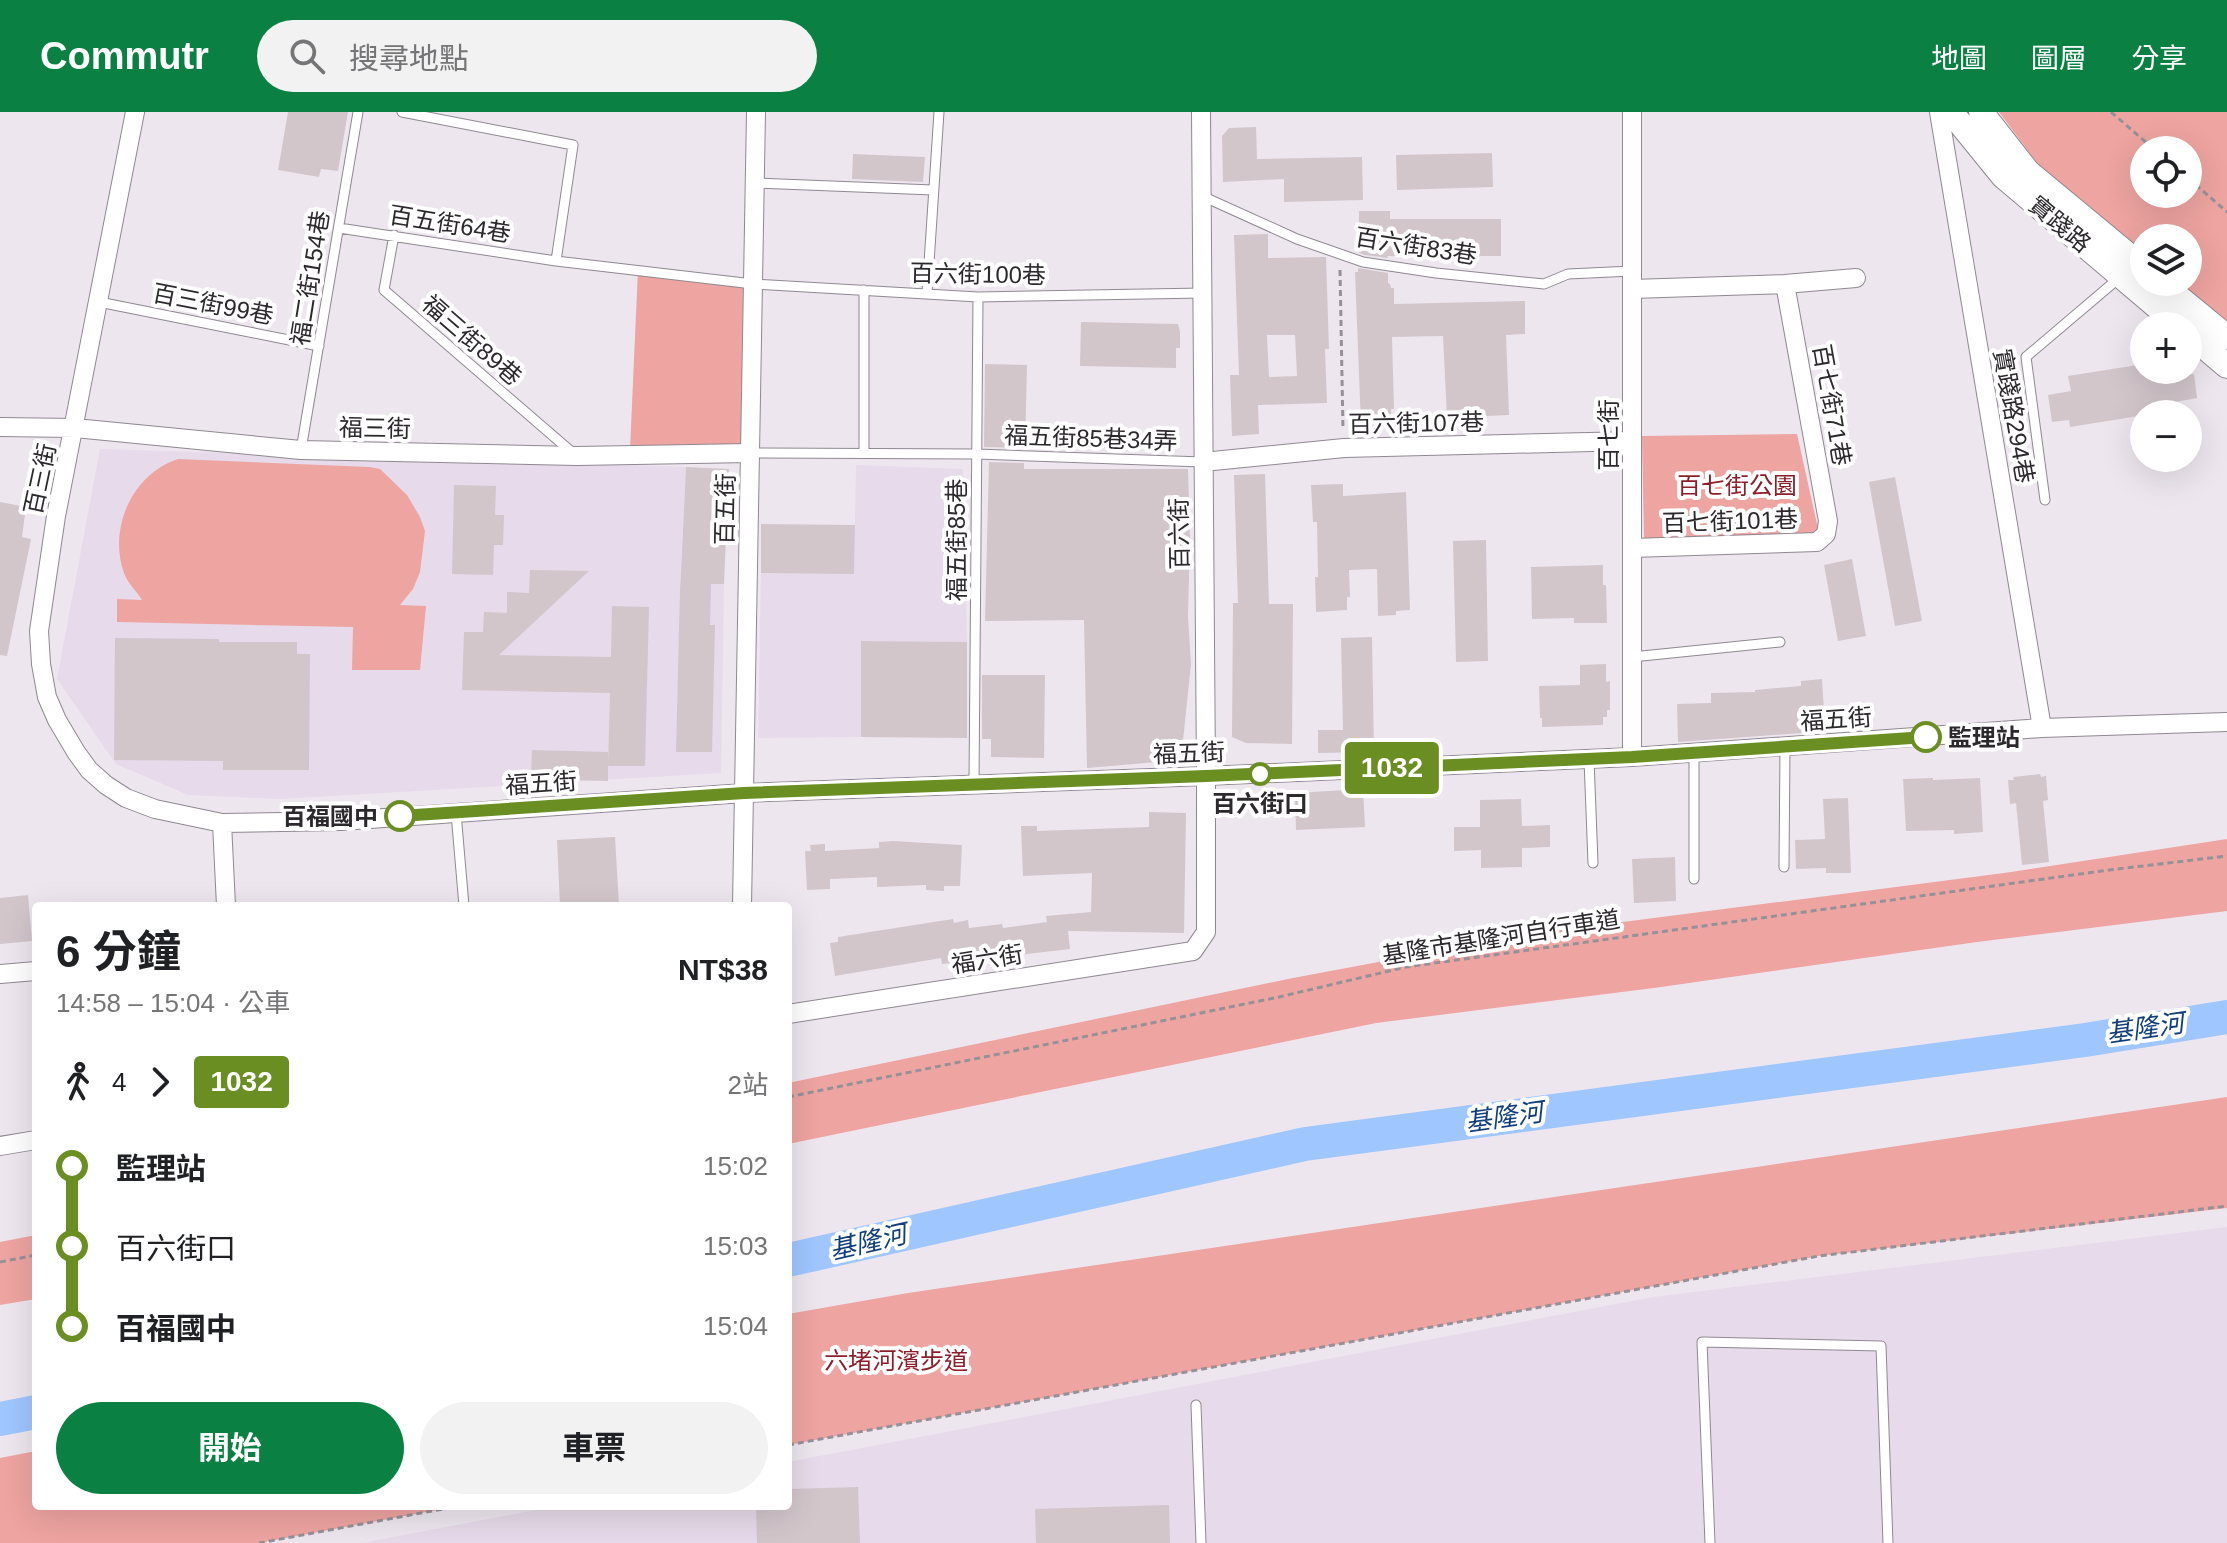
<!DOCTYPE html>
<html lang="zh-TW">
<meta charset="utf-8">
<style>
:root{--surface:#fff;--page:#f2f2f2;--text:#202124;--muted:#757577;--accent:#0b8043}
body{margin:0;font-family:Helvetica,"Noto Sans TC",sans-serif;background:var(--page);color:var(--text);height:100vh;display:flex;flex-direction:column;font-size:30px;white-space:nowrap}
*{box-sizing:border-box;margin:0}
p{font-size:26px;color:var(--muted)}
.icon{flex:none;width:44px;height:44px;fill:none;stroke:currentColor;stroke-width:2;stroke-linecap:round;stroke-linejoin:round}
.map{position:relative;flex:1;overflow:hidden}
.drawer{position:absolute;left:32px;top:790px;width:760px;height:608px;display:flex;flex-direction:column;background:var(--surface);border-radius:8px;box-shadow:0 8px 32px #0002}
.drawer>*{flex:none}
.badge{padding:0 16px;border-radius:6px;font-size:28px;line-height:52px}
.controls{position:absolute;left:2130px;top:24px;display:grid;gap:16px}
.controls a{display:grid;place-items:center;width:72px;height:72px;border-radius:50%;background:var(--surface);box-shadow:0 8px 32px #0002;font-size:40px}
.map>.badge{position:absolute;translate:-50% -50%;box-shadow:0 0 0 4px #fff}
.legs{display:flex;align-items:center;gap:12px;height:88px;padding:0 24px;font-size:26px}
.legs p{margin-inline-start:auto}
.summary{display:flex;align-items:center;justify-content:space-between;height:136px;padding:0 24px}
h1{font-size:44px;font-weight:700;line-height:60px}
.primary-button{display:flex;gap:16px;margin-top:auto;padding:16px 24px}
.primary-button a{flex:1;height:92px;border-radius:48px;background:var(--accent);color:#fff;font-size:32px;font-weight:700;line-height:92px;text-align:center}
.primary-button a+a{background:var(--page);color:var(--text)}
ul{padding:0 24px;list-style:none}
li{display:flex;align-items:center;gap:28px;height:80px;font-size:30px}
li i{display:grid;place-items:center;width:12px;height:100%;margin:0 10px;background:currentColor}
li i::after{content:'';width:20px;height:20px;margin:-10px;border:6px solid;border-radius:50%;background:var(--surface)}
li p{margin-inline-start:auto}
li:first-child i{background:linear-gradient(#0000 50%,currentColor 0)}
li:last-child i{background:linear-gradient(currentColor 50%,#0000 0)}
header{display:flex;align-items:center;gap:48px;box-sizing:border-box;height:112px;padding:0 40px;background:var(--accent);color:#fff}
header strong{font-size:38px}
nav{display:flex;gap:44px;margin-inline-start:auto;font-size:28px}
.search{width:560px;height:72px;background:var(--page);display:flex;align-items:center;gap:20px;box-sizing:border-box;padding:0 28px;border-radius:44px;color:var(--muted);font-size:30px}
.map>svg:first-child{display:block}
.built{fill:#e7daea}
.green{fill:#eea4a1;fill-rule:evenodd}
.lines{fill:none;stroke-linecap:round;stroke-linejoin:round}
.river{stroke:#9fc6ff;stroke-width:34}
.building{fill:#d2c6cb;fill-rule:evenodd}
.service-casing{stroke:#8f8891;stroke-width:11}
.minor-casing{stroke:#8f8891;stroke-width:20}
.tertiary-casing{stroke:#8f8891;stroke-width:26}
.path{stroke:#969198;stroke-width:3;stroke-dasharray:6 4;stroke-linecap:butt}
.service{stroke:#fff;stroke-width:9}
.minor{stroke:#fff;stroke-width:18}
.tertiary{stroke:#fff;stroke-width:24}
.line-1-casing{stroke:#fff;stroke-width:18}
.line-1{stroke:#6b8e23;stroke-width:12}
.stop-1-dot{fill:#fff;stroke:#6b8e23;stroke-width:4}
.labels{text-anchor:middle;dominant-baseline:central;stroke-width:8;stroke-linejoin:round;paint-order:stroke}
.street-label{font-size:24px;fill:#2c292d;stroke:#fff}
.park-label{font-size:24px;fill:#8b1e29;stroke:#fff}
.stop-label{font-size:24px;font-weight:bold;fill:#2c292d;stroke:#fff;text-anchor:start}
.water-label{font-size:26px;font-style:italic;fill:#103e7b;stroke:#fff}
</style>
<header>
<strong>Commutr</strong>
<div class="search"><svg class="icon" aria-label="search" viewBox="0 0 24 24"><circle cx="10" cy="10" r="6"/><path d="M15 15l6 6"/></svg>搜尋地點</div>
<nav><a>地圖</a><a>圖層</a><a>分享</a></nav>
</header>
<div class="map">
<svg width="2227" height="1431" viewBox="0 0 2227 1431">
<rect width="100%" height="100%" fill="#ede6ef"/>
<path class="built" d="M100,337L686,355L680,470L724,472L721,661L280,687L188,683L116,652L57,567Z
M856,353L963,357L967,530L862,529L861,625L758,626L761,461H854Z
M2227,1115V1431H362L556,1394H788V1350L1653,1185Z"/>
<path class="green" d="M1999,0H2227V211L2178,170H2188V126H2144V142L2041,56ZM2144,38H2188V82H2144Z
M638,157L753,172L750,341L630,338Z
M1797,322L1819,421L1644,427L1642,324Z
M178,347L369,355L380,357L407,383L420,405L425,419L420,460L413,477L400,493L426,494L420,558H352L353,515L117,510V487L142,488C136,478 128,472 124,461C108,417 132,362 178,347Z
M2227,727V799L1977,830L1654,876L1376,911L788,1032V971L1293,866L1523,823L2004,761Z
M2227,985V1096L1819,1144L788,1333V1202L908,1181Z
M36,1123V1187L0,1193V1130Z
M36,1339V1394H459L259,1431H0V1346Z"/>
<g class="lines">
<path class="river" d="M788,1148L1305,1032L2085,928L2227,905
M0,1307L36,1300"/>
</g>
<path class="building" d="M288,0H348L338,59L321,57L319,65L278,58Z
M1256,15L1257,47L1362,45L1363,88L1284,90V67L1223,70L1222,24L1229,16Z
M1492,41L1493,75L1397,78L1396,43Z
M853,42L925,45L923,70L852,67Z
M1359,99H1390V107H1501V144H1387L1388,146L1365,143L1359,141Z
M1268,122V146L1326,145L1329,237H1325L1327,291L1258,293L1259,322L1232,324L1230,263H1239L1234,123ZM1267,223H1295L1297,264L1269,265Z
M1358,156L1388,161V171L1390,172L1391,176H1394V192L1525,189V222L1506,223L1509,303L1447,306L1443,224L1392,225L1394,297H1391V312L1361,313L1355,160H1358Z
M1081,210L1178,212L1180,220V236H1176V256L1080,254Z
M985,252L1027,253L1025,336L984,335Z
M2144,252V258H2171L2172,265L2194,262L2197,286L2175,290L2176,298L2070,315L2069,308L2052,310L2048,283L2071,279L2068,264Z
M989,350L1024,351V357H1188L1190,426L1188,504L1191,552L1181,648L1087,656L1084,508L985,509Z
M686,355L729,357L724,472H711L710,513H715L712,640H676L680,479Z
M1265,362L1269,492H1293L1292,632L1246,631L1232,625L1233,491H1238L1234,363Z
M1895,365L1922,509L1895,514L1869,370Z
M1343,372V384L1406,380L1410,498L1396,499V503L1378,504L1377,457L1349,458L1350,485H1347V498L1316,500L1315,465H1318L1317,410H1313L1311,373Z
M454,373L496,374L495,403H504L503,433H494L493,463L452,462Z
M0,390L26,395L22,425L31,427L7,544L0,543Z
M761,412L855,413L854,462L761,461Z
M1486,428L1488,549L1456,550L1453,429Z
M1852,447L1866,524L1838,529L1824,453Z
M1603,453V473H1606L1607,511H1574V506L1532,507L1531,455Z
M530,458L589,459L499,543L611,545L612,494L649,495L645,654H608L610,581L462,578L464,520H483L484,500L507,501V480L529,481Z
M1372,525L1374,640L1318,641V618H1343L1341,526Z
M115,526L219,527V530H297V542H310L309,658H223V649L114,648Z
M861,529L967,530V626L861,625Z
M1606,552V570L1610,569V598H1607V605H1603V613L1542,615V606H1540L1539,574L1580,573V553Z
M982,563H1045L1044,646L991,645V627H982Z
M1822,567L1824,599L1802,600V621L1678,630L1677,592L1711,591V581L1755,580V578L1801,574V569Z
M532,638L608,640V669L531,667Z
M2040,662L2041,665L2046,664L2048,688L2043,689L2049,750L2022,753L2016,691L2010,692L2008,668H2014L2013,665Z
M1933,666V668L1980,666L1983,720L1954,722V718L1906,719L1903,667Z
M1363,677L1365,715L1296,718L1295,681Z
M1848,686L1851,761H1826V756L1796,757L1795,728L1825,727L1823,687Z
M1521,687L1522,714L1550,713V735L1522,736V755L1481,756V738L1454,739V715H1480V688Z
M1149,700L1186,701L1184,821L1068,819L1070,837L942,852L941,846L835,864L830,831L838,830V825L953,807L954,811L968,808L969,816L1002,812L1003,816L1047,810L1046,804L1091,800L1092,761L1023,764L1021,714H1037V719L1149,715Z
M615,725L619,794H560L557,728Z
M893,729L962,733L960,774H944V779L926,778V773L877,775V765L830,767V777L807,778L805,739H811L810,733L825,732V739L879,736V730Z
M1675,745L1676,789L1634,791L1632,747Z
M28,783L32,829L0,832V786Z
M858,1375L860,1431H757L756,1394H788V1377Z
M1169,1393L1170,1431H1036L1035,1397Z"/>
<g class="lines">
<g class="service-casing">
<path id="service" d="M402,0L573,33L556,149
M755,71L933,78
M1202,84L1297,127L1363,150L1436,161L1544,172L1568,162L1632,159
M339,116L556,149L753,172L978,185L1203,181
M394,123L384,178L574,342
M864,178V341
M927,181L939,0
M99,190L319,234
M301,338L358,0
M750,341L977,342L1203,350
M2045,388L2026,245L2119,166
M1632,545L1780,530
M1694,641V767
M1589,647L1593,751
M974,672L978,185
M456,701L464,794
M1784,755L1785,634
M1196,1293L1201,1431
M1710,1431L1702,1230L1881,1234L1888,1431"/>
</g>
<g class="minor-casing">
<path id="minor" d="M135,0L56,404L39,519L41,552L47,585L57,608L76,640L89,658L106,673L126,686L155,697L222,711L341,709L744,681L1206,664L1632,645L2042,616L2227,610
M1632,0V645
M1939,0L2042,616
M1632,177L1785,172L1856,166
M0,315L75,316L301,338L577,344L750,341
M1203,350L1344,336L1632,329
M1632,436L1817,430L1826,422L1828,409L1785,172
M222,711L226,794
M742,794L756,0
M0,862L36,859
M788,902L1193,839L1206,820V664L1201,0
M0,1034L36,1028"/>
</g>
<g class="tertiary-casing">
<path id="tertiary" d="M1951,0L2003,64L2180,214
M1981,0L2028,60L2144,156
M2160,170L2227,225
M2188,221L2227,254"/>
</g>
<path class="path" d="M2111,0L2155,38
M2188,66L2227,100
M1340,158L1343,318
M788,985L1279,885L1406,855L2109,758L2227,744
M0,1150L36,1143
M788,1333L1819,1144L2227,1094
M259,1431L459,1394"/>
<use href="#service" class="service"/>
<use href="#minor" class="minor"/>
<use href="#tertiary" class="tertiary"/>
</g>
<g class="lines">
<g class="line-1-casing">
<path id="line-1" d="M400,704L744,681L1206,664L1632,645L1926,625"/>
</g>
<use href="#line-1" class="line-1"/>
</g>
<g class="stop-1-dot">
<circle cx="1926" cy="625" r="14"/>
<circle cx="1260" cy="662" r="10"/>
<circle cx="400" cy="704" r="14"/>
</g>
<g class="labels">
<g class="street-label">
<text transform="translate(450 112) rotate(9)">百五街64巷</text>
<text transform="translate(2060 112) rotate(40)">實踐路</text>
<text transform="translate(1416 134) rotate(9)">百六街83巷</text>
<text transform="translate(978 162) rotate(1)">百六街100巷</text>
<text transform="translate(310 166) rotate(-81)">福二街154巷</text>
<text transform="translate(213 192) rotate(11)">百三街99巷</text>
<text transform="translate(472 228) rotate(41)">福三街89巷</text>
<text transform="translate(1832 293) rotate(80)">百七街71巷</text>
<text transform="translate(2014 304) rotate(80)">實踐路294巷</text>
<text transform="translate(1416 311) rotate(-1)">百六街107巷</text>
<text transform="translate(375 316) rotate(1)">福三街</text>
<text transform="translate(1608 323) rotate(-90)">百七街</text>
<text transform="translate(1091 326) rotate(2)">福五街85巷34弄</text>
<text transform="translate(40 367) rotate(-78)">百三街</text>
<text transform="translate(725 397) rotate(-89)">百五街</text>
<text transform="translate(1730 409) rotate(-2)">百七街101巷</text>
<text transform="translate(1179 422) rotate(-91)">百六街</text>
<text transform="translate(956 428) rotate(-90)">福五街85巷</text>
<text transform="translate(1836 607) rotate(-4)">福五街</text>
<text transform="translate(1189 641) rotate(-2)">福五街</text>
<text transform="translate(541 671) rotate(-4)">福五街</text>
<text transform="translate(1501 825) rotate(-9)">基隆市基隆河自行車道</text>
<text transform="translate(987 847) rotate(-9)">福六街</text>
</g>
<g class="park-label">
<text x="1737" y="373">百七街公園</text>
<text x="896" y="1248">六堵河濱步道</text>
</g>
<g class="stop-label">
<text x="1948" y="625">監理站</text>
<text x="1260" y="691" text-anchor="middle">百六街口</text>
<text x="378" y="704" text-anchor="end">百福國中</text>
</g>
<g class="water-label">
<text transform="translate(2145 916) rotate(-8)">基隆河</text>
<text transform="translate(1504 1005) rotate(-8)">基隆河</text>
<text transform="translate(868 1130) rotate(-13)">基隆河</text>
</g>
</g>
</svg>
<div class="controls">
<a><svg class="icon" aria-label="locate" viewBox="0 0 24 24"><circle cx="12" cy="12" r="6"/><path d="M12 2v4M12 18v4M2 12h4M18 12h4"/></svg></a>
<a><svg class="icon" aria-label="layers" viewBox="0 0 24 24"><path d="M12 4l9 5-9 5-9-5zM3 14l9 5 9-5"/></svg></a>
<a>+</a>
<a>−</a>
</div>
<b class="badge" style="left:1392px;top:656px;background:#6b8e23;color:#fff">1032</b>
<section class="drawer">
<div class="summary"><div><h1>6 分鐘</h1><p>14:58 – 15:04 · 公車</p></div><b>NT$38</b></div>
<div class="legs"><svg class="icon" aria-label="walk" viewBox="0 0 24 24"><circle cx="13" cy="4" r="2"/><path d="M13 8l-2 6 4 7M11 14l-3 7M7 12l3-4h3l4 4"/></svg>4<svg class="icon" aria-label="forward" viewBox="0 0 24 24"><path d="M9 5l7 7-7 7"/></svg><b class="badge" style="background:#6b8e23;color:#fff">1032</b><p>2站</p></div>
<ul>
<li><i style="color:#6b8e23"></i><b>監理站</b><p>15:02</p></li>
<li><i style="color:#6b8e23"></i><span>百六街口</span><p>15:03</p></li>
<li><i style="color:#6b8e23"></i><b>百福國中</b><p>15:04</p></li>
</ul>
<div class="primary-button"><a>開始</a><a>車票</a></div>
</section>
</div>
